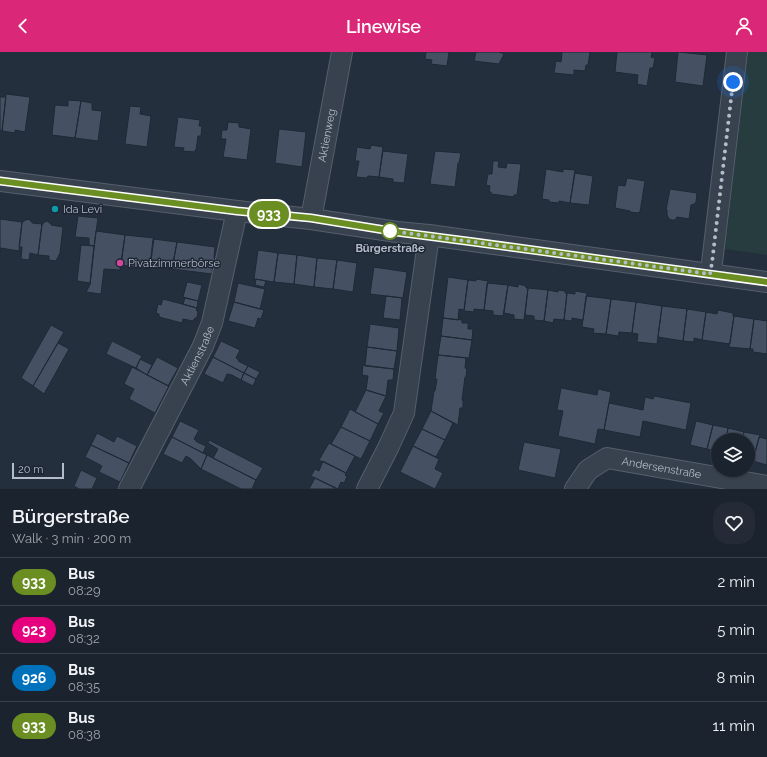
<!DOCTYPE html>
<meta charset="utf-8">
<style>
:root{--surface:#1b232e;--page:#242b36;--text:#f1f3f6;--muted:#a0a4aa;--line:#39404a;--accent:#db2777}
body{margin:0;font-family:Raleway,sans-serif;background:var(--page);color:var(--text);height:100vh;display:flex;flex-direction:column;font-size:15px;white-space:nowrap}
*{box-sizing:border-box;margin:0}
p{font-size:13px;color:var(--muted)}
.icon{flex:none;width:22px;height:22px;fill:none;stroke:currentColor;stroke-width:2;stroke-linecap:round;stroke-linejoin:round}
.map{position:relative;height:437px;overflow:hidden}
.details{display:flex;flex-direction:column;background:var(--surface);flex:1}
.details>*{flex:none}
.badge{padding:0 8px;border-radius:13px;font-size:14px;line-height:26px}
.tools{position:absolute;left:711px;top:381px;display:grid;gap:8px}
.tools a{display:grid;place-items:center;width:44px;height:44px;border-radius:50%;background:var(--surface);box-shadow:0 1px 3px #0004,0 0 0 1px var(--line);font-size:20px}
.scale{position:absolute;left:12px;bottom:10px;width:52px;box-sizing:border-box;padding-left:4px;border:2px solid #b4bcc9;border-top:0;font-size:11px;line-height:14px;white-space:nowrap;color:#b4bcc9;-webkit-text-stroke:3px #1d2633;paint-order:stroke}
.you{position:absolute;width:20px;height:20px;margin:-10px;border:3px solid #fff;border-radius:50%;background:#1a73e8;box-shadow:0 0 0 6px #1a73e833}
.map>.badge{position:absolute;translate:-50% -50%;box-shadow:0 0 0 2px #fff}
.round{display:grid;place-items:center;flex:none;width:42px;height:42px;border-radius:16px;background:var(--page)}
.head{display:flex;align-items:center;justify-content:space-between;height:68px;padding:0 12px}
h1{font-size:19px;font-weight:600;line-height:30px}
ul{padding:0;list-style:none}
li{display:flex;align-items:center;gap:12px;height:48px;padding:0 12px;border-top:1px solid var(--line)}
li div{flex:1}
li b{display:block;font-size:15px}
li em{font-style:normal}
li .badge{min-width:44px;font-weight:700;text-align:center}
header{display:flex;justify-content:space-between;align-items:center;height:52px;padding:0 12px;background:var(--accent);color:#fff;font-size:18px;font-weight:600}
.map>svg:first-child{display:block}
.green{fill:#263c3f}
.building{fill:#455162;stroke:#1f2835}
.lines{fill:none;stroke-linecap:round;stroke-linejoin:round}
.minor-casing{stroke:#565f6c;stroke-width:22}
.minor{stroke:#38414e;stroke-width:20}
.line-casing{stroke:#fff;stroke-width:9}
.line{stroke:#6b8e23;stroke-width:6}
.walk{stroke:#b4bcc9;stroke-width:4;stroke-dasharray:0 7.2}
.culture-dot{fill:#0f9aa8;stroke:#1d2633;stroke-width:1.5}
.stop-dot{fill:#fff;stroke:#6b8e23;stroke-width:2}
.hotel-dot{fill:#d1479c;stroke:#1d2633;stroke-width:1.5}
.labels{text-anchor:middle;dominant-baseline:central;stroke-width:3;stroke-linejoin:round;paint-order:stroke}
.street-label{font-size:11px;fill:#b4bcc9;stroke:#1d2633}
.poi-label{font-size:11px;fill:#b4bcc9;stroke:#1d2633;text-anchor:start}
.stop-label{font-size:11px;font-weight:bold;fill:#b4bcc9;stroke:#1d2633}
</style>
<header><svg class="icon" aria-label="back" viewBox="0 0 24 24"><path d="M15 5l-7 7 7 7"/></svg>Linewise<svg class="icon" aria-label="person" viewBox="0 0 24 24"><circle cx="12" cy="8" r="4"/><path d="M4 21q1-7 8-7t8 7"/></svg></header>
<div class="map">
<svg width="767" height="437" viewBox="0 0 767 437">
<rect width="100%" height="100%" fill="#242f3e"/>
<path class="green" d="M748,0H767V203L725,197Z"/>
<path class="building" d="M426,0H449L447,14L431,12L432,8L425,7Z
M476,0H499L504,2L499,12L474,9Z
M562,0H590L588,13H586L585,19L574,18V23L554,21L556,9L561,10Z
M617,0H652L651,5L655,6L653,16H650L647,34L637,32L638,23L615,20Z
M678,0L707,3L703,34L675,30Z
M6,42L30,45L25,80L15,78V81L2,79Z
M0,45H6L2,79H0Z
M68,48L81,49L75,86L52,83L55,53L68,54Z
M81,49L92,51V58L102,59L98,89L75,86Z
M130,54L141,55L140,62L151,64L147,95L125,92Z
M178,65L200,68L199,74H202L201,84H198L196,98H195V100L183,99L184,96L174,95Z
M228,70L239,71V75L251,77L247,108L223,105L226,87H221L222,78H227Z
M279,77L306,80L302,115L275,111Z
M371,93L383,95L379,125L368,124L367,126L356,125L359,109H355L357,95L370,97Z
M383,99L408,102L404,131L393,130V127L379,125Z
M435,99L461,101L459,111H458L455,135L430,132Z
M493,109H499L498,115L506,116L507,111L521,112L517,143H514V145L491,142V140H489L490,134L486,133L488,122H492Z
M546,117L563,120V117L575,118L570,151L559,149V151L549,150V148L542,147Z
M575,121L593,124L589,153L570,151Z
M627,126L645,129L640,160H639L638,161L630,160V159L615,156L618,133L625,134Z
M670,137L697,141L696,150L694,152L691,153L689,167L677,165L675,168H672L669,167L667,163V158H666Z
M78,164L98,166L94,194L89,193V186L75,185Z
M0,167L22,170L19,199L1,196L0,200Z
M28,167L32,170V171L42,172L38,203L30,201L29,208L21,207L22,195H19L22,170Z
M47,169L51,172V173L63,175L60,201L56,209L49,208V204L38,203L42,172H43V171Z
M96,179L125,183L120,218L104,217L101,242L86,240L90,233Z
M125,183L154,186L150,217L121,213Z
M153,187L177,190L172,217L150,214Z
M177,190L215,195L214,206L215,207L214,212H213L212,222L172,217Z
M81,193L94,194L90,231L77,229Z
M258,198L278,201L274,230L254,227Z
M278,201L297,203L294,232L274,230Z
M297,203L317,206L314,235L294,232Z
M317,206L337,208L333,237L314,235Z
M337,208L357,211L353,240L333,237Z
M374,215L407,220L403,246L370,242Z
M448,225L468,228L464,258L459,257L458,268L443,266Z
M256,227L266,229L264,235L255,233Z
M476,227L488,229L484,258L474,257V260L464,259L468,228L476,229Z
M187,230L202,233L198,249L183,245Z
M238,231L265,237L260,257L234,250Z
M487,231L508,233L503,264L493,263V259L484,258Z
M518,232L526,234V236H528L524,268L514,267V263L504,261L508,233L518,235Z
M528,236L548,238L544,269L534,268V264L525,263Z
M548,238L558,240V238L565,239V241H567L564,268L554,267L553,271L544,269Z
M575,239L587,241L583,268L572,266V269L564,268L567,241L575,242Z
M386,244L402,246L400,268L383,266Z
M586,244L611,247L606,282L593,281L594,277L582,275Z
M185,246L198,249L197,256L183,252Z
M163,247L197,256L196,258L198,260L197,265L194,267L193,269L183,267L182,271L159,265V262L156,261L158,252L161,253Z
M611,247L636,250L632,281L619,280L618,287V284L606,282Z
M234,250L264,258L261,267L258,266L255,276L228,269Z
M636,250L662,254L657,292L637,290L638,282L632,281Z
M662,254L687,257L683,289L658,285Z
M687,257L706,260L702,288L694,286V290L683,289Z
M718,258L733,261V264H734L730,292L702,288L706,260L717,262Z
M734,264L754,267L750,297L729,295Z
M443,266L462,268V271H468V277H473L472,288L441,284Z
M754,267L767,269V302L753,300V297H750Z
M370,272L399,276L397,299L367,295Z
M51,273L64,280L33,334L21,326Z
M441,284L472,288L469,306L438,303Z
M112,289L142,304L136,316L106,302Z
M221,289L240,298L236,306L239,308L238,309L248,314L244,321L213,305Z
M58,291L69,297L44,342L33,334Z
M367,295L397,299L394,317L365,314Z
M438,303L466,306L465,316L467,317L466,325H465L462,348H463V356H460L458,373L431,359L434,339H435L437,327H435Z
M157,305L178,316L168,334L147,323Z
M213,305L244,321L241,328L232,323L227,322L223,331L204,322Z
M140,307L152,313L147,323L136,316Z
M363,313L394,317L393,328H388L386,344L366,338L368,324L362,323Z
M248,314L260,320L256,327L244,321Z
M132,315L169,334L155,361L129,347L134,337L124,332Z
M244,321L256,327L253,334L241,328Z
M561,336L597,343L598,337L611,340L604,378L598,377L595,392L558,384L563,359L557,358Z
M366,338L386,344L379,359L384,361L378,372L355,360Z
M654,344L691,351L686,378L643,369L640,385L604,378L609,351L643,358L645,345L653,347Z
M350,357L378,372L370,389L341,375Z
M431,359L453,371L445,388L422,377Z
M180,369L199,378L194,387L197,390L206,394L203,401L172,385Z
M696,369L713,373L707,397L690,393Z
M713,373L728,376L726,388H718V400L707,397Z
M341,375L370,389L361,407L331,392Z
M728,376L744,380L742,388H726Z
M422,377L445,388L436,405L413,394Z
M744,380L760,383L753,407L748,406V388H742Z
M97,381L114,390L117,384L137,394L129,411L91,393Z
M172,385L207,403L201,417L191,407L186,404L182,411L163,402Z
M759,385L767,387V413L753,409Z
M209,388L263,416L256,428L213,406L218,397L208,391Z
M524,390L561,397L555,426L518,418Z
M329,391L355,404L346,421L319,408Z
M91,393L129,411L120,430L99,420L102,414L85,405Z
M413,394L439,407L435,417L443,421L435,437L400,420Z
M207,403L256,428L252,437H241L201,417Z
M323,409L346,421L345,423L347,425L344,431L341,430L338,437L311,424L315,417L319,419Z
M81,418L97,426L92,437H79L74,434Z
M315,426L337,437H309Z"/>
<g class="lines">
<g class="minor-casing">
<g id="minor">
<path d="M0,129L237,159L311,167L397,180L429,183L767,230"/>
<path id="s1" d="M311,167L342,0"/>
<path d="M710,222L712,211L737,0"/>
<path id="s2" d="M129,437L203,294L212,271L237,159"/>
<path d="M367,437L388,396L404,361L429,183"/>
<path id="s3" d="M575,437L588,418L607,406L767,434"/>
</g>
</g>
<use href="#minor" class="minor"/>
</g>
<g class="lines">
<g class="line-casing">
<path id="line" d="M0,129L237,159L311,166L397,180L474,190L767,230"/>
</g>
<use href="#line" class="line"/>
<path class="walk" d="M390,179L429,184L710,222L712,211L733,30"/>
</g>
<circle class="culture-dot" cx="55" cy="157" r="4"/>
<circle class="stop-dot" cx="390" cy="179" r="8"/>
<circle class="hotel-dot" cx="120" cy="211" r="4"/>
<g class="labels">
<g class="street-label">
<text stroke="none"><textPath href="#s1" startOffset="85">Aktienweg</textPath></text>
<text stroke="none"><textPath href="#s2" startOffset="150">Aktienstraße</textPath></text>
<text stroke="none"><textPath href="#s3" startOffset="101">Andersenstraße</textPath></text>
</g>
<g class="poi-label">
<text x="63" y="157">Ida Levi</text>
<text x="128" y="211">Pivatzimmerbörse</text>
</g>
<g class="stop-label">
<text x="390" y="196">Bürgerstraße</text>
</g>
</g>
</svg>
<div class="tools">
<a><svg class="icon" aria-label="layers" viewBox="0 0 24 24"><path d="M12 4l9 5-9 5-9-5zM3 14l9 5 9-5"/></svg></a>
</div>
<div class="scale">20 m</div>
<div class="you" style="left:733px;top:30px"></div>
<b class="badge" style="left:269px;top:162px;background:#6b8e23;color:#fff">933</b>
</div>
<section class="details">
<div class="head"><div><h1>Bürgerstraße</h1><p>Walk · 3 min · 200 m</p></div><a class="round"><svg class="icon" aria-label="heart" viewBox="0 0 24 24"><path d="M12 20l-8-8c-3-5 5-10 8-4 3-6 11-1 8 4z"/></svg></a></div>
<ul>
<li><span class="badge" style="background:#6b8e23;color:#fff">933</span><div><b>Bus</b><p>08:29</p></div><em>2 min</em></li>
<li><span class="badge" style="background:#e6007e;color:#fff">923</span><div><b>Bus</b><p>08:32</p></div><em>5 min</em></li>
<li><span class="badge" style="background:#0072bc;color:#fff">926</span><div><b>Bus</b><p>08:35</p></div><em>8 min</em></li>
<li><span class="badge" style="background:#6b8e23;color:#fff">933</span><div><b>Bus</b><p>08:38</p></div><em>11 min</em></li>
</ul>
</section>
